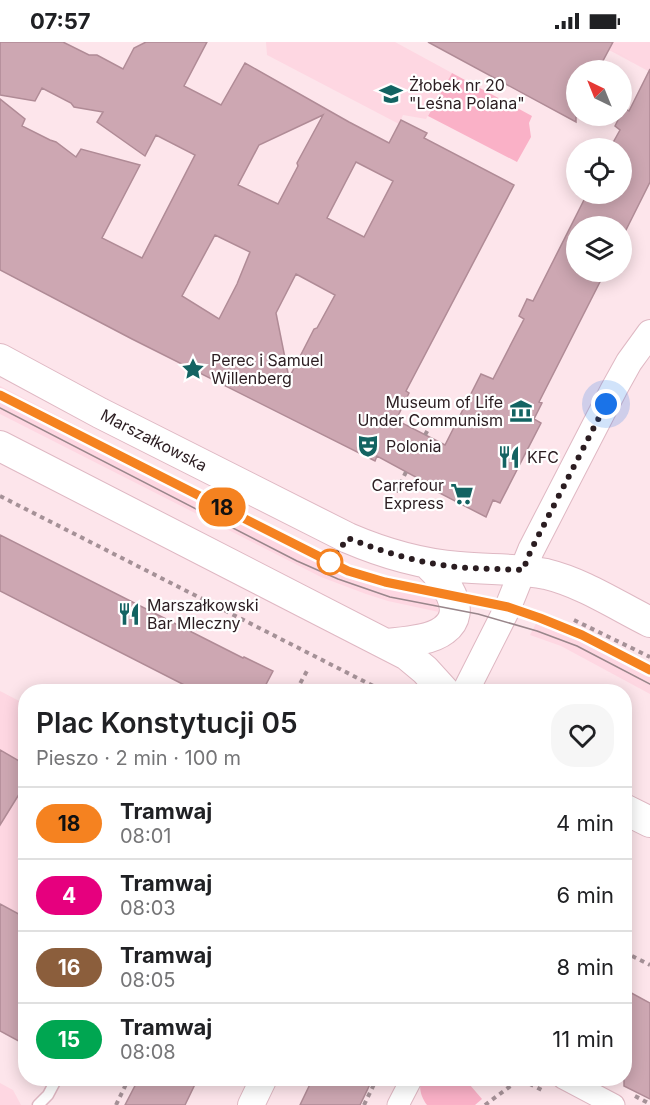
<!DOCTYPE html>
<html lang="pl">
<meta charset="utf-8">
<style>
:root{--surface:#fff;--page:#f6f6f6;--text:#202124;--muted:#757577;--line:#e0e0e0}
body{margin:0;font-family:Inter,sans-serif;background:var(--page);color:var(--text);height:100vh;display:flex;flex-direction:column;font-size:22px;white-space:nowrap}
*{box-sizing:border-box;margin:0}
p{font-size:20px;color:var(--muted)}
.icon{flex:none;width:33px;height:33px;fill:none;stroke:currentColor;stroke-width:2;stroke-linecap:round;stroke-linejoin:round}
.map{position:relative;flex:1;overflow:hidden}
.drawer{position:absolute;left:18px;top:642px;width:614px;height:402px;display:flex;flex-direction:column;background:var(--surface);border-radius:24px;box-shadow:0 3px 15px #0003}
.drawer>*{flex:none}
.badge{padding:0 12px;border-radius:20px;font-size:21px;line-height:39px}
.needle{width:39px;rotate:317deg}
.controls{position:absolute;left:566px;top:18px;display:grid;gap:12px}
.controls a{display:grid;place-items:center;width:66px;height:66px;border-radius:50%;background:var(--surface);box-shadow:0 3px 15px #0003;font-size:30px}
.you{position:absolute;width:30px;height:30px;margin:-15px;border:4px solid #fff;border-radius:50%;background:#1a73e8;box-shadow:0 0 0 9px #1a73e833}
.map>.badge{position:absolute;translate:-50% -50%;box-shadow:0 0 0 3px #fff}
.round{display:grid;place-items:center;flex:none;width:63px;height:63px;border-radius:24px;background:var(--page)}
.overview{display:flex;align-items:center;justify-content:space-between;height:102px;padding:0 18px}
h1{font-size:28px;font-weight:600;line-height:45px}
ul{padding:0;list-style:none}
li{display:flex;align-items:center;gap:18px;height:72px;padding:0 18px;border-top:2px solid var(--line)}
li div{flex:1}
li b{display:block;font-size:22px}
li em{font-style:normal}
li .badge{min-width:66px;font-weight:700;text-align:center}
.status{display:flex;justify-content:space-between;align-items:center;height:42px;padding:0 30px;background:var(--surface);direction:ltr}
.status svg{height:16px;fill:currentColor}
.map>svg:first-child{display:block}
.built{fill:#fed7e2}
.green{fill:#fab1c7}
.building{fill:#cda7b2;stroke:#b08b96;stroke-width:1.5;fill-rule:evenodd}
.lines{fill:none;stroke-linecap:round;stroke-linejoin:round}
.service-casing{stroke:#dfb8c3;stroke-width:13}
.minor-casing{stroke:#dfb8c3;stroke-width:23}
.tertiary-casing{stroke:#dfb8c3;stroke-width:28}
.secondary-casing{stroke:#dfb8c3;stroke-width:32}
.path{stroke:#a59197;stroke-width:4;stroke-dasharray:4.5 4.5;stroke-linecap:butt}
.service{stroke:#fff;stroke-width:10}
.minor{stroke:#fff;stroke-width:21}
.tertiary{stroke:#fff;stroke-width:26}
.secondary{stroke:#fff;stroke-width:30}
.tram{stroke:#99868b;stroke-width:1.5}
.line-casing{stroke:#fff;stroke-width:14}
.line{stroke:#f58220;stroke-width:9}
.walk{stroke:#2b1d21;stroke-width:6;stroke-dasharray:0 10.8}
.stop-dot{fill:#fff;stroke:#f58220;stroke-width:3}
.labels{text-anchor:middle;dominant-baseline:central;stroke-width:4.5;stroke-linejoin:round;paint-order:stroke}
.poi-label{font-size:16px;fill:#2b1d21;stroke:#fff;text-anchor:start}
.street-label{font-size:16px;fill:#2b1d21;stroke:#fff}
</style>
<div class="status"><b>07:57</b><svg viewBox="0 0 49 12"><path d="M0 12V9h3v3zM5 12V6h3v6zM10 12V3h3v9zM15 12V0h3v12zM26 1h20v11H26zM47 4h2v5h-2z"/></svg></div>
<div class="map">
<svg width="650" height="1063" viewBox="0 0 650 1063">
<rect width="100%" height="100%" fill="#fde5eb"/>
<path class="built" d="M266,0H395L452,31L426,77L403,73L399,82L267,13Z
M594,0H650V30L609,8Z
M0,344L336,517L398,539L432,544L439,570L388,559L366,552L321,535L0,372Z
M542,570L560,577L650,623V652L561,604L530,593Z
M0,649L25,662V805L17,816L26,824L25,1003L0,989Z
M0,1041L13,1048L21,1063H0Z"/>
<path class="green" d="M452,31L532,74L529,81L531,95L517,120L428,74Z
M422,1037H467L470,1043L482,1057L475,1063H427C421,1055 418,1045 422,1037Z"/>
<path class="building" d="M0,0H63L89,13H97L123,27L134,6L146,0H207L184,44L221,63L245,21L349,80L389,101L401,78L427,91L424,96L514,143L406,349L409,351L396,378L445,403L481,332L493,337L524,277L519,274L527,257L533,259L587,152H621V106H610L620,88L615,84L624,66L629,69L650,27V140L621,198V184H576V230H605L539,360L542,361L534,377L541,381L500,461L493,458L486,475L424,443L425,440L377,414L375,419L132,297L0,228V57L25,77L22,84L50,98L56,100L76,115L81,107L140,123L102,196L142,216L195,113L156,93L145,114L97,80L103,70L74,65L71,61L42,46L35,59L0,53ZM323,73L297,121L298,124L278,162L238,143L259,103ZM356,120L393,139L364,195L327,176ZM215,193L250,210L237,242L219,277L182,254ZM296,232L335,253L317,286L314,287L289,336L276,271Z
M428,0H613L598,28H576V80Z
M0,493L243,616L244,615L273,629L262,650H198L0,549Z
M0,708L26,723V741L0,783Z
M0,862L26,876V1003L0,989Z
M624,947L650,961V1057L624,1044Z
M139,1036H198L185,1063H125Z
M313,1036H373L360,1063H300Z"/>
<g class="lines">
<g class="service-casing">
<path id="service" d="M38,1063L48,1053L57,1036"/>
</g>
<g class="minor-casing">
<path id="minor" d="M563,1036L614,1063
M398,1063L412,1036"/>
</g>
<g class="tertiary-casing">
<path id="tertiary" d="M465,650L508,565L531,508L548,475L614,347L629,320L650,291
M251,1063L264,1036"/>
</g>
<g class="secondary-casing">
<path id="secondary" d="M0,317L100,371L348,496C383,511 420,522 459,525C488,528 517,526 546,532C583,541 616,563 650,580
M0,404L407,613L425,628L445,650
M386,602C403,600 430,599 444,588C470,569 443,536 427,521
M624,767L650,780"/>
</g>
<path class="path" d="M425,393L429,386
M396,450L406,430
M0,454L385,650
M574,578L650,615
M296,649L308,627
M624,910L650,923
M635,1054L650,1062
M116,1063L129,1036
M364,1063L377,1036
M485,1063L520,1037L542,1048"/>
<use href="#service" class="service"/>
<use href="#minor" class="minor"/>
<use href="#tertiary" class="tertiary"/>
<use href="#secondary" class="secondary"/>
<path class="tram" d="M0,353L348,529L385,540L508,565L540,576L582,593L650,628
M0,366L297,519L338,537L390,555L478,572L537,589L577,604L650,642"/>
</g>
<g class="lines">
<g class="line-casing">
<path id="line" d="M0,353L348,529L385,540L508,565L540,576L582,593L650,628"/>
</g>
<use href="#line" class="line"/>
<path class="walk" d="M330,520L348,496C383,510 419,521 457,525C479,527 501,527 523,528L531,508L606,362"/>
</g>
<defs>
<g id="school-bare" transform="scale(1.8)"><path d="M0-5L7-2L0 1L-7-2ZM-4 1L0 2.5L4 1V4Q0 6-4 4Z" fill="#136362" stroke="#fff" stroke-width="2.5" paint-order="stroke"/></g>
<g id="sight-bare" transform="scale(1.8)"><path d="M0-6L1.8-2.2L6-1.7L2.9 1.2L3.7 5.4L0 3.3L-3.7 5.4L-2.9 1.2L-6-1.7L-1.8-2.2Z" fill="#136362" stroke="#fff" stroke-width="2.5" paint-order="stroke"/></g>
<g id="museum-bare" transform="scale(1.8)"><path d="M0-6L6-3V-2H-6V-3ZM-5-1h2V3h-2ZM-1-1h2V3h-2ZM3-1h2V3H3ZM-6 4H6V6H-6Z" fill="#136362" stroke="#fff" stroke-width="2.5" paint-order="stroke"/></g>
<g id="theatre-bare" transform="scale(1.8)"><path d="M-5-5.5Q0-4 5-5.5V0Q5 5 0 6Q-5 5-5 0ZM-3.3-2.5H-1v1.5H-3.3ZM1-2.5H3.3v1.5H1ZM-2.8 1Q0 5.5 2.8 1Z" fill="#136362" stroke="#fff" stroke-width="2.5" paint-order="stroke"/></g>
<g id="restaurant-bare" transform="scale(1.8)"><path d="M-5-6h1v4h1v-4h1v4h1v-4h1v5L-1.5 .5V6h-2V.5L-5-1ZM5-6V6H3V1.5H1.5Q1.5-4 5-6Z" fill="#136362" stroke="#fff" stroke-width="2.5" paint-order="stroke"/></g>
<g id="supermarket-bare" transform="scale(1.8)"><path d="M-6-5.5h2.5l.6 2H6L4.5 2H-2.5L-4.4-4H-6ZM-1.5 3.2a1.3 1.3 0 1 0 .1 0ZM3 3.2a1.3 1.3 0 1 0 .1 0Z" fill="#136362" stroke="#fff" stroke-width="2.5" paint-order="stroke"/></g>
</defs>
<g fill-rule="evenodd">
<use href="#school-bare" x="391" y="52"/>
<use href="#sight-bare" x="193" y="327"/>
<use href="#museum-bare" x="521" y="369"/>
<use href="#theatre-bare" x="368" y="404"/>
<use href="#restaurant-bare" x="509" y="415"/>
<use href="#supermarket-bare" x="462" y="452"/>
<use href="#restaurant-bare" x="129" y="572"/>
</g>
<circle class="stop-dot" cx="330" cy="520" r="12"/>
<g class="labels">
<g class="poi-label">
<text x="409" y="43">Żłobek nr 20<tspan x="409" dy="18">"Leśna Polana"</tspan></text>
<text x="211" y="318">Perec i Samuel<tspan x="211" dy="18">Willenberg</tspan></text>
<text x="503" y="360" text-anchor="end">Museum of Life<tspan x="503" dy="18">Under Communism</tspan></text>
<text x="386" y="404">Polonia</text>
<text x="527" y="415">KFC</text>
<text x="444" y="443" text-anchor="end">Carrefour<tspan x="444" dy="18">Express</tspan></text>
<text x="147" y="563">Marszałkowski<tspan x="147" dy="18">Bar Mleczny</tspan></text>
</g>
<g class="street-label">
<text transform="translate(154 398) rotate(27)">Marszałkowska</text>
</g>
</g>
</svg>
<div class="controls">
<a><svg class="needle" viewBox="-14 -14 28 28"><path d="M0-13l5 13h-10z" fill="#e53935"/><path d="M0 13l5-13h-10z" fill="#757577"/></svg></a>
<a><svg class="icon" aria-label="locate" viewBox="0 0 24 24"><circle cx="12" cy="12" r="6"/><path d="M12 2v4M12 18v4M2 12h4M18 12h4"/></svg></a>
<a><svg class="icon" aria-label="layers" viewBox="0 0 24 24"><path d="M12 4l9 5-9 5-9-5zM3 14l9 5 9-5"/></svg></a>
</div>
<div class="you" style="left:606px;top:362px"></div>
<b class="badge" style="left:222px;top:465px;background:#f58220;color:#111">18</b>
<section class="drawer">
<div class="overview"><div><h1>Plac Konstytucji 05</h1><p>Pieszo · 2 min · 100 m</p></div><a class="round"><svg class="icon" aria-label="heart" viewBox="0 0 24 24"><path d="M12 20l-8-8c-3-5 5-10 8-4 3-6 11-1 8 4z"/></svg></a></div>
<ul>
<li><span class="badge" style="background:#f58220;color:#111">18</span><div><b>Tramwaj</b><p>08:01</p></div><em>4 min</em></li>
<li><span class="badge" style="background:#e6007e;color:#fff">4</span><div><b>Tramwaj</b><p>08:03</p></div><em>6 min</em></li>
<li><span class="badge" style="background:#8b5e3c;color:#fff">16</span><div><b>Tramwaj</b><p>08:05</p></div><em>8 min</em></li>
<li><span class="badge" style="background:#00a651;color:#fff">15</span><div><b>Tramwaj</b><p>08:08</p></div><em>11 min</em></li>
</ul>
</section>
</div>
